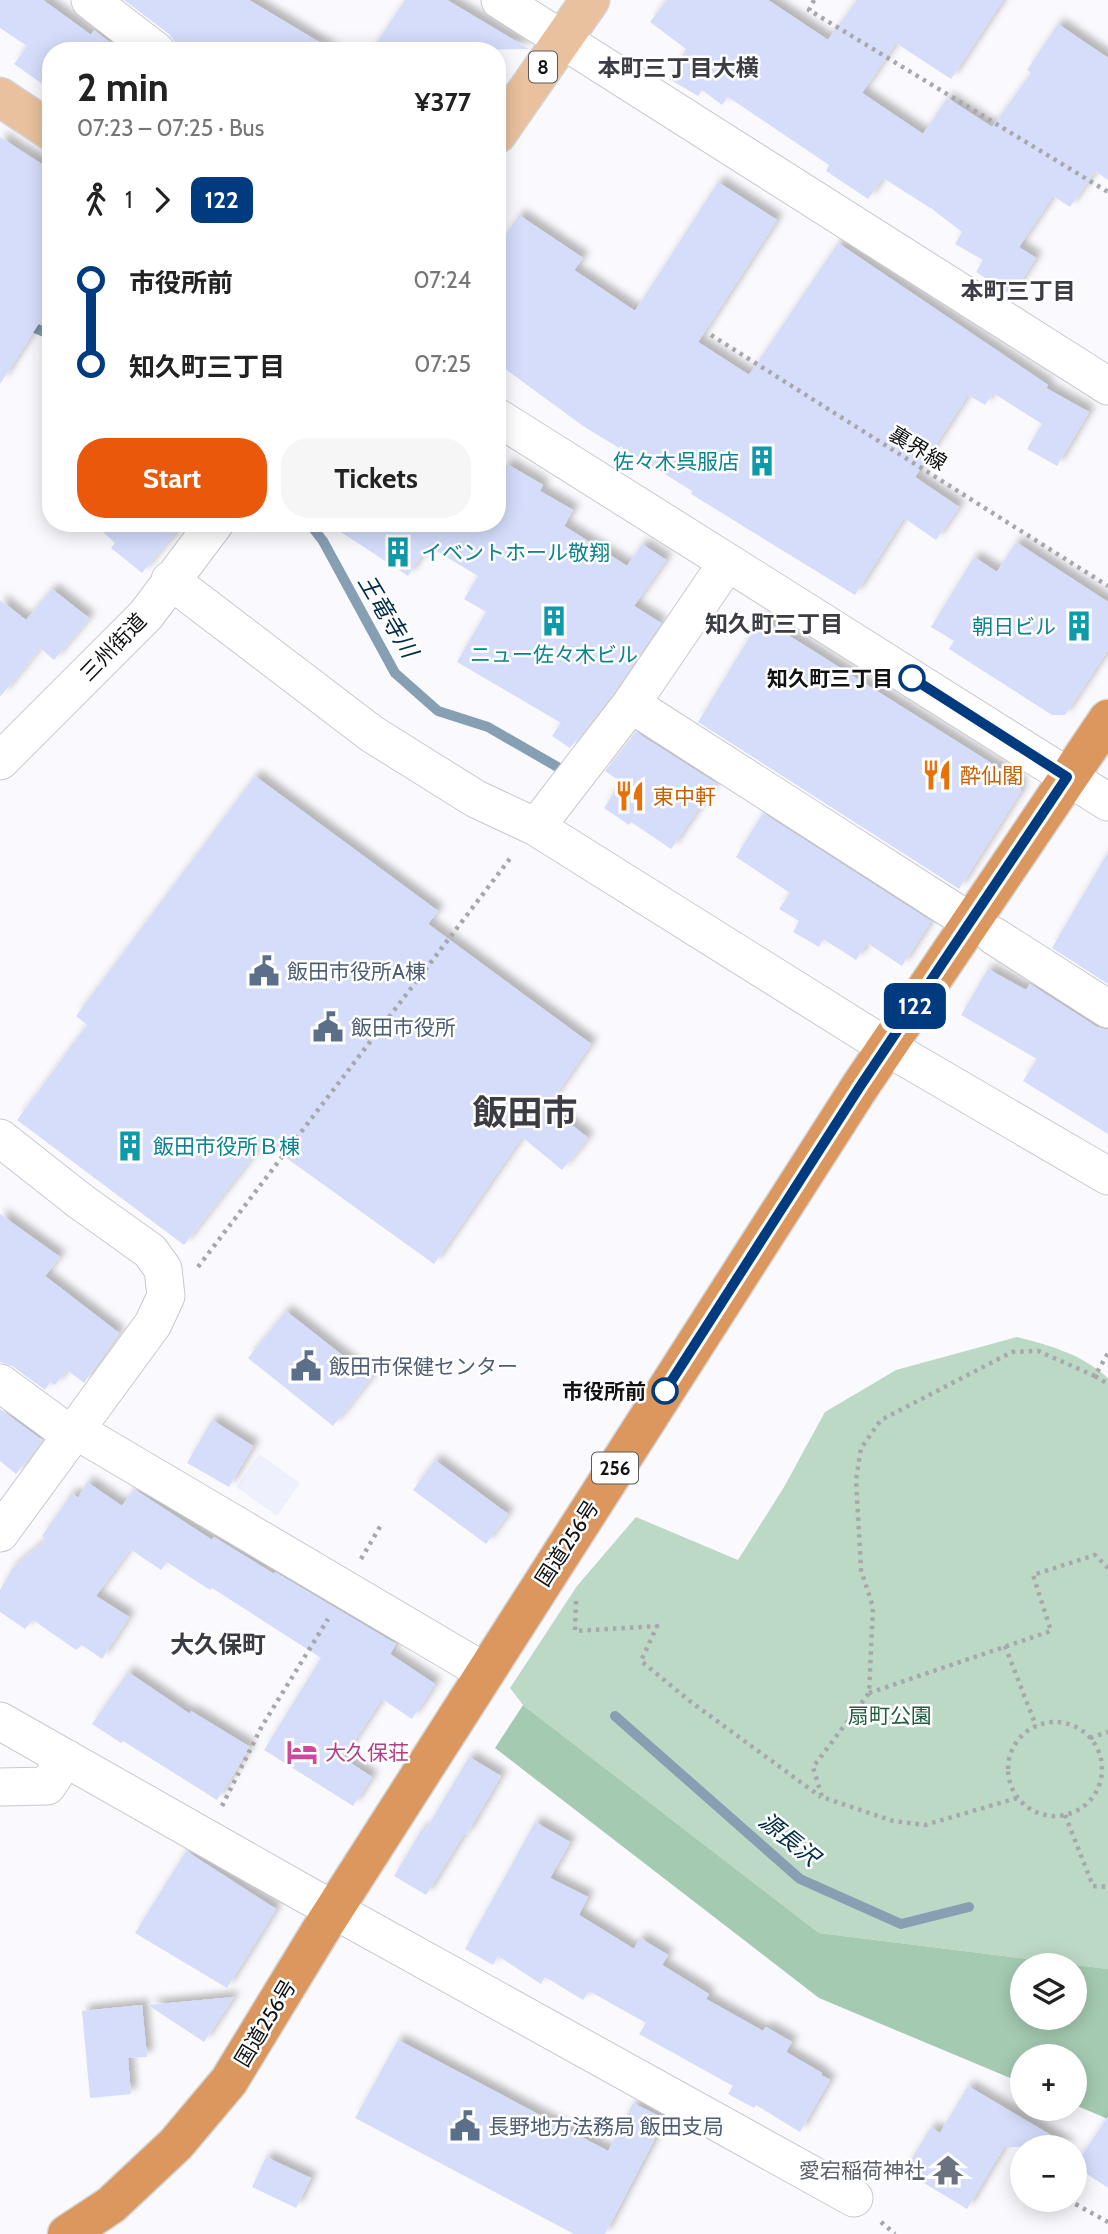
<!DOCTYPE html>
<meta charset="utf-8">
<style>
:root{--surface:#fff;--page:#f6f6f6;--text:#222;--muted:#767676;--accent:#ea580c}
body{margin:0;font-family:Cabin,"Noto Sans JP",sans-serif;background:var(--page);color:var(--text);height:100vh;display:flex;flex-direction:column;font-size:26px;white-space:nowrap}
*{box-sizing:border-box;margin:0}
p{font-size:23px;color:var(--muted)}
.icon{flex:none;width:38px;height:38px;fill:none;stroke:currentColor;stroke-width:2;stroke-linecap:round;stroke-linejoin:round}
.map{position:relative;flex:1;overflow:hidden}
.side{position:absolute;left:42px;top:42px;width:464px;height:490px;display:flex;flex-direction:column;background:var(--surface);border-radius:28px;box-shadow:0 4px 18px #0003}
.side>*{flex:none}
.badge{padding:0 14px;border-radius:10px;font-size:24px;line-height:46px}
.buttons{position:absolute;left:1010px;top:1953px;display:grid;gap:14px}
.buttons a{display:grid;place-items:center;width:77px;height:77px;border-radius:50%;background:var(--surface);box-shadow:0 4px 18px #0003;font-size:35px}
.map>.badge{position:absolute;translate:-50% -50%;box-shadow:0 0 0 4px #fff}
.legs{display:flex;align-items:center;gap:10px;height:77px;padding:0 35px;font-size:23px}
.legs p{margin-inline-start:auto}
.headline{display:flex;align-items:center;justify-content:space-between;height:119px;padding:0 35px}
h1{font-size:38px;font-weight:700;line-height:52px}
.button{display:flex;gap:14px;margin-top:auto;padding:14px 35px}
.button a{flex:1;height:80px;border-radius:28px;background:var(--accent);color:#fff;font-size:28px;font-weight:700;line-height:80px;text-align:center}
.button a+a{background:var(--page);color:var(--text)}
ul{padding:0 35px;list-style:none}
li{display:flex;align-items:center;gap:24px;height:84px;font-size:26px}
li i{display:grid;place-items:center;width:10px;height:100%;margin:0 9px;background:currentColor}
li i::after{content:'';width:18px;height:18px;margin:-9px;border:5px solid;border-radius:50%;background:var(--surface)}
li p{margin-inline-start:auto}
li:first-child i{background:linear-gradient(#0000 50%,currentColor 0)}
li:last-child i{background:linear-gradient(currentColor 50%,#0000 0)}
.map>svg:first-child{display:block}
.built{fill:#eef1fd}
.green{fill:#bcd9c6}
.forest{fill:#a5cab2;fill-rule:evenodd}
.lines{fill:none;stroke-linecap:round;stroke-linejoin:round}
.stream{stroke:#879fb3;stroke-width:10}
.building{fill:#d5ddfb;filter:url(#shadow)}
.minor-casing{stroke:#c7c9d1;stroke-width:39}
.major-casing{stroke:#d4d4d5;stroke-width:41}
.highway-casing{stroke:#d4d4d5;stroke-width:41}
.path{stroke:#a8a8ac;stroke-width:4.5;stroke-dasharray:3.5 5;stroke-linecap:butt}
.minor{stroke:#fff;stroke-width:37}
.major{stroke:#e9c19e;stroke-width:38}
.highway{stroke:#db975d;stroke-width:38}
.line-1-casing{stroke:#fff;stroke-width:16}
.line-1{stroke:#003b80;stroke-width:10}
.stop-1-dot{fill:#fff;stroke:#003b80;stroke-width:3.5}
.labels{text-anchor:middle;dominant-baseline:central;stroke-width:5;stroke-linejoin:round;paint-order:stroke}
.shield{fill:#fff;stroke:#58595a;stroke-width:2}
.shield-label{font-size:19px;font-weight:bold;fill:#111214}
.street-label{font-size:21px;fill:#111214;stroke:#fff}
.culture-label{font-size:21px;fill:#0d838f;stroke:#fff;text-anchor:end}
.stop-label{font-size:21px;font-weight:bold;fill:#111214;stroke:#fff;text-anchor:end}
.food-label{font-size:21px;fill:#c56008;stroke:#fff;text-anchor:start}
.service-label{font-size:21px;fill:#4e5e75;stroke:#fff;text-anchor:start}
.park-label{font-size:21px;fill:#215d3c;stroke:#fff}
.hotel-label{font-size:21px;fill:#b23c85;stroke:#fff;text-anchor:start}
.worship-label{font-size:21px;fill:#5b616d;stroke:#fff;text-anchor:end}
.neighbourhood-label{font-size:23px;font-weight:bold;fill:#3c3d44;stroke:#fff}
.water-label{font-size:23px;font-style:italic;fill:#002c46;stroke:#fff}
.quarter-label{font-size:24px;font-weight:bold;fill:#3c3d44;stroke:#fff}
.town-label{font-size:35px;font-weight:bold;fill:#3c3d44;stroke:#fff}
</style>
<div class="map">
<svg width="1108" height="2234" viewBox="0 0 1108 2234">
<defs>
<filter id="shadow"><feDropShadow dx="6" dy="-6" stdDeviation="3.5" flood-color="#0004"/></filter>
</defs>
<rect width="100%" height="100%" fill="#fafafe"/>
<path class="built" d="M259,1454L300,1483L277,1516L236,1487Z"/>
<path class="green" d="M1017,1337C1052,1346 1081,1354 1108,1378V1969L819,1933L523,1705L510,1688L577,1586L636,1517L738,1560L784,1487L825,1412L896,1370Z"/>
<path class="forest" d="M523,1705L819,1933L1108,1969V2119L1075,2105L1074,2056H1022V2083L819,1998L495,1748ZM1022,1965H1074V2018H1022Z"/>
<g class="lines">
<path class="stream" d="M0,313L51,335
M309,523L323,541L395,673L438,711L488,727L561,769
M615,1716L800,1879L901,1924L969,1907"/>
</g>
<path class="building" d="M0,0H43L91,35L94,30L121,51H51V90L14,64L27,46L0,28Z
M124,0H249L334,51H177L175,42L169,34Z
M405,0H447L529,49L371,51Z
M667,0H768L828,40L857,0H1003L951,79L896,43L862,93L923,134L947,98L992,127L1031,73L1027,70L1058,24L1108,58V180L1095,171L1070,207L1053,196L1019,247L1036,258L1012,295L976,272L983,260L955,244L962,232L932,209L883,178L868,199L826,171L829,165L728,97L722,105L702,90L698,96L669,79L686,49L650,22Z
M0,137L51,170V305L0,384Z
M718,182L777,220L698,342L749,375L838,243L1048,385L1046,388L1089,412L1057,466L1027,449L1042,424L993,393L985,405L968,395L915,477L959,507L936,540L904,518L855,595L691,494L692,491L620,446L619,448L583,426L497,363V248L519,215L583,258L574,270L635,311Z
M507,464L543,485L540,491L573,510L564,526L599,548L627,566L642,544L666,560L634,606L661,623L614,692L570,748L552,736L561,723L457,662L486,612L464,599L478,576L428,546L408,576L327,523H497V480Z
M93,523H183L142,573L111,548L115,543Z
M1016,542L1108,602V650L1065,715H1052L949,649L954,641L931,627L974,557L997,572Z
M52,589L89,618L54,660L40,648L0,697V600L26,620Z
M761,618L1018,780L1021,791L959,889L698,722Z
M636,732L716,783L671,849L631,822L629,825L604,808L621,782L605,771Z
M255,776L438,911L428,924L591,1044L548,1106L588,1138L562,1170L522,1137L434,1264L264,1142L184,1245L17,1120L87,1025L76,1016Z
M763,813L931,921L902,966L867,943L856,960L823,939L819,947L793,932L799,921L779,909L790,893L736,857Z
M1108,852V984L1052,948Z
M988,969L1026,990L1030,984L1097,1027L1108,1030V1134L1023,1081L1037,1059L961,1015Z
M0,1214L60,1257L45,1276L119,1333L84,1383L67,1370L55,1385L50,1382L45,1390L12,1366L0,1362Z
M286,1311L371,1378L333,1426L248,1358Z
M0,1409L42,1440L16,1474L0,1461Z
M212,1420L253,1446L229,1487L187,1463Z
M435,1460L508,1514L486,1544L413,1490Z
M87,1482L122,1506L134,1489L212,1540L214,1537L274,1574L275,1572L396,1644L390,1654L435,1684L412,1719L382,1699L343,1758L372,1777L353,1806L264,1750L321,1658L212,1588L210,1590L167,1562L161,1570L130,1549L96,1596L129,1617L102,1659L82,1645L76,1650L33,1620L25,1629L0,1612V1590L12,1569L46,1540L42,1536L72,1493L78,1498Z
M128,1672L190,1714L191,1711L250,1747L217,1800L123,1741L121,1743L92,1724Z
M469,1757L501,1776L466,1835L464,1834L426,1895L394,1876L422,1829L425,1831Z
M535,1822L570,1842L550,1878L588,1897L579,1915L634,1949L640,1938L668,1955L662,1965L709,1994L706,1999L763,2031L766,2027L792,2042L786,2052L822,2073L821,2075L830,2080L800,2132L756,2105L754,2108L728,2094L733,2086L639,2034L646,2023L589,1991L583,2000L545,1977L541,1984L498,1956L493,1965L465,1949Z
M186,1851L276,1909L227,1988L135,1933Z
M234,1997L204,2042L148,2005Z
M142,2005L147,2057L128,2058L131,2094L90,2098L82,2011Z
M398,2040L608,2151L633,2103L665,2119L605,2234H574L355,2118Z
M968,2086L1071,2147H1004L967,2209L904,2171L931,2127L940,2133Z
M1108,2116V2188L1075,2166Z
M266,2157L311,2178L296,2208L252,2187Z"/>
<g class="lines">
<g class="minor-casing">
<path id="minor" d="M90,0L156,51
M500,0L1108,386
M497,417L1108,802
M170,580L372,734L476,799L536,827L887,1047L1108,1176
M631,704L955,912
M0,761L146,615L215,523
M536,827L631,704L727,563
M994,936L1108,1009
M0,1138L80,1201L150,1251L163,1269L166,1296L153,1324L0,1533
M0,1383L71,1435
M75,1430L485,1672
M0,1721L305,1894L854,2198
M0,1787L47,1786L66,1758"/>
</g>
<g class="major-casing">
<path id="major" d="M0,97L51,131
M497,134L590,0"/>
</g>
<g class="highway-casing">
<path id="highway" d="M67,2234L111,2205L176,2144L229,2081L319,1933L859,1088L1108,719"/>
</g>
<path class="path" d="M814,0L809,10L1108,192
M711,335L1108,586
M198,1267L512,856
M1095,1376L1108,1384
M361,1559L381,1525
M576,1601L575,1631L657,1626L641,1661L691,1702L821,1797
M1005,1646L1036,1726
M869,1693L1051,1631L1033,1575L1095,1555L1108,1568
M1008 1769a47 47 0 1 1 94 0a47 47 0 1 1-94 0Z
M1090,1738L1108,1732
M1017,1798L925,1825L893,1821L822,1797L813,1767L869,1693L873,1607L861,1570L856,1480L861,1448L881,1420L1012,1352L1038,1351L1095,1376L1108,1353
M222,1806L262,1726L328,1619
M1065,1815L1093,1886L1108,1887
M1068,2200L1108,2222
M881,2222L895,2234"/>
<use href="#minor" class="minor"/>
<use href="#major" class="major"/>
<use href="#highway" class="highway"/>
</g>
<g class="lines">
<g class="line-1-casing">
<path id="line-1" d="M665,1391L859,1088L1067,777L912,678"/>
</g>
<use href="#line-1" class="line-1"/>
</g>
<defs>
<g id="building-bare" transform="scale(2.415)"><path d="M-4-6H4V6H1V3H-1V6H-4ZM-2.5-4.3h1.7v1.8h-1.7ZM.8-4.3h1.7v1.8H.8ZM-2.5-1h1.7V.8h-1.7ZM.8-1h1.7V.8H.8Z" fill="#0f9aa8" stroke="#fff" stroke-width="2.5" paint-order="stroke"/></g>
<g id="restaurant-bare" transform="scale(2.415)"><path d="M-5-6h1v4h1v-4h1v4h1v-4h1v5L-1.5 .5V6h-2V.5L-5-1ZM5-6V6H3V1.5H1.5Q1.5-4 5-6Z" fill="#e8710a" stroke="#fff" stroke-width="2.5" paint-order="stroke"/></g>
<g id="civic-bare" transform="scale(2.415)"><path d="M-.6-6.5H3V-4.5H.6V-3L4-1V1h2V6H-6V1h2V-1L-.6-3ZM-1.2 2.5V6h2.4V2.5Z" fill="#5c6f8a" stroke="#fff" stroke-width="2.5" paint-order="stroke"/></g>
<g id="hotel-bare" transform="scale(2.415)"><path d="M-6-4.5h1.5V1H6V5H4.5V3h-9V5H-6ZM-4 0a1.8 1.8 0 1 1 3.6 0ZM.5 0V-2.5h3Q6-2.5 6 0Z" fill="#d1479c" stroke="#fff" stroke-width="2.5" paint-order="stroke"/></g>
<g id="temple-bare" transform="scale(2.415)"><path d="M0-6L5-2H3V0L6.5 2.5H4V6H1.5V3h-3V6H-4V2.5H-6.5L-3 0V-2H-5Z" fill="#6b7280" stroke="#fff" stroke-width="2.5" paint-order="stroke"/></g>
</defs>
<g fill-rule="evenodd">
<use href="#building-bare" x="762" y="461"/>
<use href="#building-bare" x="398" y="552"/>
<use href="#building-bare" x="554" y="621"/>
<use href="#building-bare" x="1079" y="626"/>
<use href="#restaurant-bare" x="937" y="775"/>
<use href="#restaurant-bare" x="630" y="796"/>
<use href="#civic-bare" x="264" y="971"/>
<use href="#civic-bare" x="328" y="1027"/>
<use href="#building-bare" x="130" y="1146"/>
<use href="#civic-bare" x="306" y="1366"/>
<use href="#hotel-bare" x="302" y="1752"/>
<use href="#civic-bare" x="465" y="2126"/>
<use href="#temple-bare" x="948" y="2170"/>
</g>
<g class="stop-1-dot">
<circle cx="912" cy="678" r="12"/>
<circle cx="665" cy="1391" r="12"/>
</g>
<g class="labels">
<g class="shield">
<rect x="529" y="51.5" width="28" height="31" rx="5"/>
<rect x="592" y="1452.5" width="46" height="31" rx="5"/>
</g>
<g class="shield-label">
<text x="543" y="67">8</text>
<text x="615" y="1468">256</text>
</g>
<g class="street-label">
<text transform="translate(918 448) rotate(32)">裏界線</text>
<text transform="translate(113 647) rotate(-46)">三州街道</text>
<text transform="translate(567 1543) rotate(-57)">国道256号</text>
<text transform="translate(265 2023) rotate(-59)">国道256号</text>
</g>
<g class="culture-label">
<text x="739" y="461">佐々木呉服店</text>
<text x="421" y="552" text-anchor="start">イベントホール敬翔</text>
<text x="1056" y="626">朝日ビル</text>
<text x="554" y="654" text-anchor="middle">ニュー佐々木ビル</text>
<text x="153" y="1146" text-anchor="start">飯田市役所Ｂ棟</text>
</g>
<g class="stop-label">
<text x="893" y="678">知久町三丁目</text>
<text x="646" y="1391">市役所前</text>
</g>
<g class="food-label">
<text x="960" y="775">酔仙閣</text>
<text x="653" y="796">東中軒</text>
</g>
<g class="service-label">
<text x="287" y="971">飯田市役所A棟</text>
<text x="351" y="1027">飯田市役所</text>
<text x="329" y="1366">飯田市保健センター</text>
<text x="488" y="2126">長野地方法務局 飯田支局</text>
</g>
<g class="park-label">
<text x="890" y="1715">扇町公園</text>
</g>
<g class="hotel-label">
<text x="325" y="1752">大久保荘</text>
</g>
<g class="worship-label">
<text x="925" y="2170">愛宕稲荷神社</text>
</g>
<g class="neighbourhood-label">
<text x="678" y="68">本町三丁目大横</text>
<text x="1018" y="291">本町三丁目</text>
<text x="774" y="624">知久町三丁目</text>
</g>
<g class="water-label">
<text transform="translate(388 616) rotate(59)">王竜寺川</text>
<text transform="translate(789 1839) rotate(39)">源長沢</text>
</g>
<g class="quarter-label">
<text x="218" y="1644">大久保町</text>
</g>
<g class="town-label">
<text x="525" y="1112">飯田市</text>
</g>
</g>
</svg>
<div class="buttons">
<a><svg class="icon" aria-label="layers" viewBox="0 0 24 24"><path d="M12 4l9 5-9 5-9-5zM3 14l9 5 9-5"/></svg></a>
<a>+</a>
<a>−</a>
</div>
<b class="badge" style="left:915px;top:1006px;background:#003b80;color:#fff">122</b>
<section class="side">
<div class="headline"><div><h1>2 min</h1><p>07:23 – 07:25 · Bus</p></div><b>¥377</b></div>
<div class="legs"><svg class="icon" aria-label="walk" viewBox="0 0 24 24"><circle cx="13" cy="4" r="2"/><path d="M13 8l-2 6 4 7M11 14l-3 7M7 12l3-4h3l4 4"/></svg>1<svg class="icon" aria-label="forward" viewBox="0 0 24 24"><path d="M9 5l7 7-7 7"/></svg><b class="badge" style="background:#003b80;color:#fff">122</b></div>
<ul>
<li><i style="color:#003b80"></i><b>市役所前</b><p>07:24</p></li>
<li><i style="color:#003b80"></i><b>知久町三丁目</b><p>07:25</p></li>
</ul>
<div class="button"><a>Start</a><a>Tickets</a></div>
</section>
</div>
